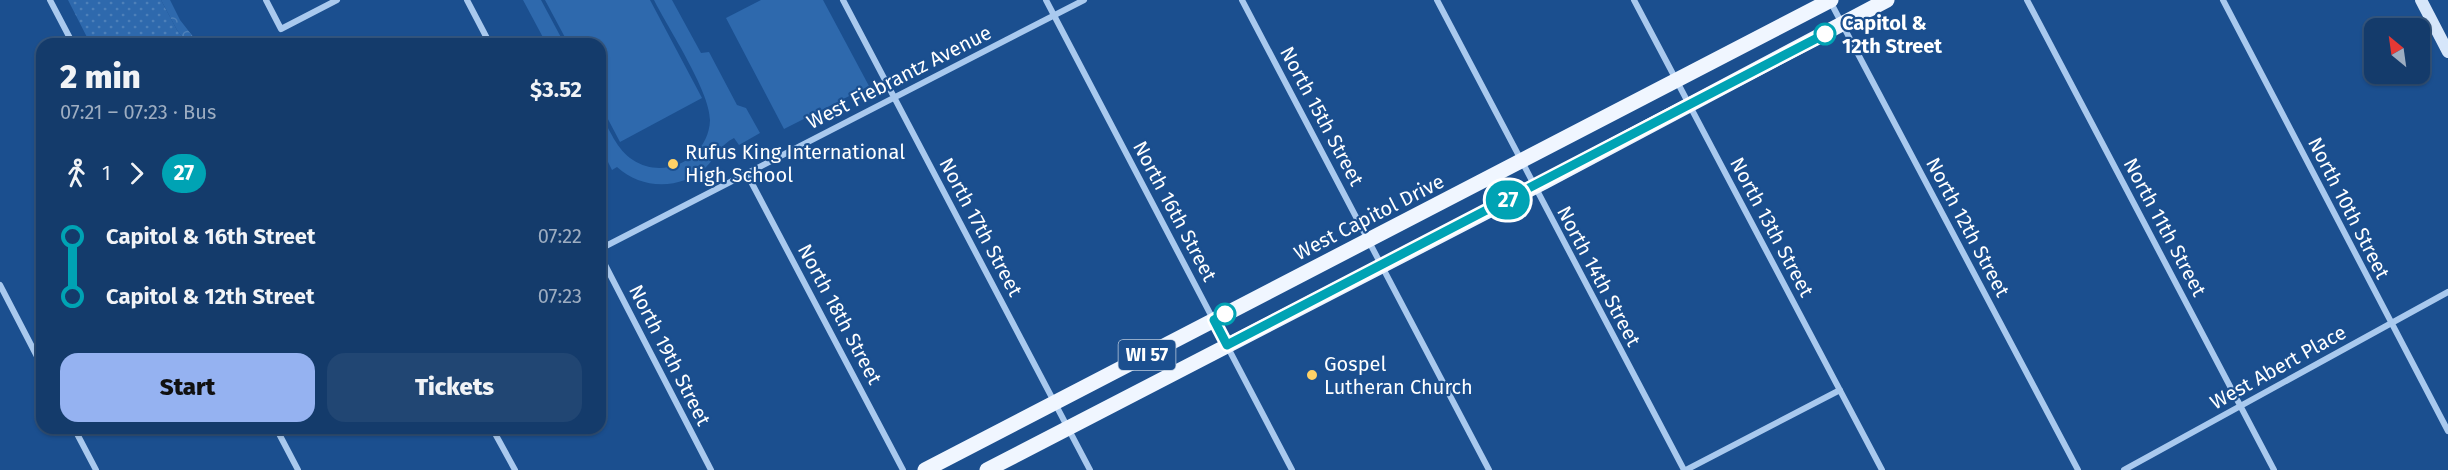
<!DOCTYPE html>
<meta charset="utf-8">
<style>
:root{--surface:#143b6b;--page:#214673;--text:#f1f3f6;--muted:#9dadc1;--line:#33557e;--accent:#95b2f1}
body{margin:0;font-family:"Fira Sans",sans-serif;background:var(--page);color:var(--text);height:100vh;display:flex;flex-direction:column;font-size:22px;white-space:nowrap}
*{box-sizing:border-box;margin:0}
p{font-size:20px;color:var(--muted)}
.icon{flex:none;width:33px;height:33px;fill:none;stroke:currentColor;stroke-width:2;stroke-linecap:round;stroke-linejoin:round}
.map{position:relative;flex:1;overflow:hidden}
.side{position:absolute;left:36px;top:38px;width:570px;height:396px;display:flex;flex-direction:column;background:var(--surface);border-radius:18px;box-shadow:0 2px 4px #0004,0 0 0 2px var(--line)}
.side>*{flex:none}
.badge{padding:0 12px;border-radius:20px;font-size:21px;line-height:39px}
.needle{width:39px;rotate:331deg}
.tools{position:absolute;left:2364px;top:18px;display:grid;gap:12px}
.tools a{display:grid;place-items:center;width:66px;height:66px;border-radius:12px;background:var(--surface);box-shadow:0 2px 4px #0004,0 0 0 2px var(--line);font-size:30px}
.map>.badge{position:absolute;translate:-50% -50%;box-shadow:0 0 0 3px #fff}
.legs{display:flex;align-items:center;gap:9px;height:66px;padding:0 24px;font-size:20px}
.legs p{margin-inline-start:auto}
.summary{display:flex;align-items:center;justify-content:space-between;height:102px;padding:0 24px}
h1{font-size:33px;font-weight:800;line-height:45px}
.cta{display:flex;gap:12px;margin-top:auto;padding:12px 24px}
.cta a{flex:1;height:69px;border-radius:18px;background:var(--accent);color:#111;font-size:24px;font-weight:800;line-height:69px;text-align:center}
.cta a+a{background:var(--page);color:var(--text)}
ul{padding:0 24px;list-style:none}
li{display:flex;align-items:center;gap:21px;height:60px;font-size:22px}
li i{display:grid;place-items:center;width:9px;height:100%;margin:0 8px;background:currentColor}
li i::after{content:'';width:15px;height:15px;margin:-8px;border:4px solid;border-radius:50%;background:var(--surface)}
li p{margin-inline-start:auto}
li:first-child i{background:linear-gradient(#0000 50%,currentColor 0)}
li:last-child i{background:linear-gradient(currentColor 50%,#0000 0)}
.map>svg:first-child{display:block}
.grass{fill:url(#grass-dots)}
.forest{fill:url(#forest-crowns)}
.park{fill:#2e69ad}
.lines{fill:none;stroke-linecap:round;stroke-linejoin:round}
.street{stroke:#a9c9ee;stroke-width:6}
.secondary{stroke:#d6e6fa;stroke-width:12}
.primary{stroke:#f0f6ff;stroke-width:15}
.line-1-casing{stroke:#fff;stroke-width:14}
.line-1{stroke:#00a3b4;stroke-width:9}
.stop-1-dot{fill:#fff;stroke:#00a3b4;stroke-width:3}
.poi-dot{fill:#ffd166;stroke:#1b4f8f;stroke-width:2}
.labels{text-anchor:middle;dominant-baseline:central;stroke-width:4.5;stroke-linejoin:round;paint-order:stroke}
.shield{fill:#1b4f8f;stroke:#bbcadd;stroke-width:1.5}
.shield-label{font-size:18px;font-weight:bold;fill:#fff}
.stop-label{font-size:20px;font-weight:bold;fill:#fff;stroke:#1b4f8f;text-anchor:start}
.street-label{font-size:20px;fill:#fff;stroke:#1b4f8f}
.poi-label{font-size:20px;fill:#fff;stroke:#1b4f8f;text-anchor:start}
</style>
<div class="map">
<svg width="2448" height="470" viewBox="0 0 2448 470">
<defs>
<pattern id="grass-dots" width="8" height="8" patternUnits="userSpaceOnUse" patternTransform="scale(1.5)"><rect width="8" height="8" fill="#2e69ad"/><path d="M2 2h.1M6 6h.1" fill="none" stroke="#4d80b9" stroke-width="1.8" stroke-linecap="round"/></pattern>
<pattern id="forest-crowns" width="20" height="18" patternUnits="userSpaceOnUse" patternTransform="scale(1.5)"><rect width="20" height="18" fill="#2e69ad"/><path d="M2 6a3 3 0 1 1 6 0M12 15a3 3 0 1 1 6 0" fill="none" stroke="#4d80b9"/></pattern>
</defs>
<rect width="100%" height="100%" fill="#1b4f8f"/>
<path class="grass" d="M68,0H161L177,30L187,43H90Z"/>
<path class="forest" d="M161,0H170L180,20L198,43H187L177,30Z"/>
<path class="park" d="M523,0H541L564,43H546Z
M545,0H650L702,98L620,142L600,104V44L568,43Z
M654,0H672L701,53L709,52L737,105L746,108L760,133L739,145L734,138C720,145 717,156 706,167C681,190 642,190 617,167L612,170L600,146V112C609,129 617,150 633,160C665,181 709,158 710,120C710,91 668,28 654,0Z
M761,0H823L869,86L784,129L726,18Z"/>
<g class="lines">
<path class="street" d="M50,0L73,44
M266,0L281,29L337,0
M467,0L490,44
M843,0L1090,470
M1046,0L1292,470
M1242,0L1489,470
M1437,0L1684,470
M1634,0L1882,470
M2027,0L2274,470
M2223,0L2448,431
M1830,1L2078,470
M747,174L903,470
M600,249L1084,0
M600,255L711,470
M0,285L42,366
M74,428L96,470
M276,428L298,470
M492,428L515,470
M1686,470L1840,390
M2124,470L2448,292"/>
<path class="secondary" d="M2421,0L2448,52"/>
<path class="primary" d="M925,470L1831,0
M987,470L1544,182L1887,0"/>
</g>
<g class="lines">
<g class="line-1-casing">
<path id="line-1" d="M1225,314L1214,320L1227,345L1825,34"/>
</g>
<use href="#line-1" class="line-1"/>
</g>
<g class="stop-1-dot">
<circle cx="1825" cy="34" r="10"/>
<circle cx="1225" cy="314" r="10"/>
</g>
<g class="poi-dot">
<circle cx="673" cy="164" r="6"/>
<circle cx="1312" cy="375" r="6"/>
</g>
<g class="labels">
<rect class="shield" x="1118.5" y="340" width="57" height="30" rx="4.5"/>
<g class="shield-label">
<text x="1147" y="355">WI 57</text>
</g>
<g class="stop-label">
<text x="1842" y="23">Capitol &amp;<tspan x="1842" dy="23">12th Street</tspan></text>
</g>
<g class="street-label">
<text transform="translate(899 77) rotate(-27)">West Fiebrantz Avenue</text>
<text transform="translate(1322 116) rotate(62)">North 15th Street</text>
<text transform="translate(2349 208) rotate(63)">North 10th Street</text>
<text transform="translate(1175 211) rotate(62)">North 16th Street</text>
<text transform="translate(1369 217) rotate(-27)">West Capitol Drive</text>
<text transform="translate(981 227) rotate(62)">North 17th Street</text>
<text transform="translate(1772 227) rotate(62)">North 13th Street</text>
<text transform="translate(1968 227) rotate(62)">North 12th Street</text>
<text transform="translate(2165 227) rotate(62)">North 11th Street</text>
<text transform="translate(1599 276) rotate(62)">North 14th Street</text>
<text transform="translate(840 314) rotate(62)">North 18th Street</text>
<text transform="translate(670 355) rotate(63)">North 19th Street</text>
<text transform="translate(2278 367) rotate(-29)">West Abert Place</text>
</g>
<g class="poi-label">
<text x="685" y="152">Rufus King International<tspan x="685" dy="23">High School</tspan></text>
<text x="1324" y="364">Gospel<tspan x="1324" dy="23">Lutheran Church</tspan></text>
</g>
</g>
</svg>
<div class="tools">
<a><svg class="needle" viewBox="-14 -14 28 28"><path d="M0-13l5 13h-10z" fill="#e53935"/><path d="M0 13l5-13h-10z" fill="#9dadc1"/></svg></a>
</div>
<b class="badge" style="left:1508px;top:200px;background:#00a3b4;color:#fff">27</b>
<section class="side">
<div class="summary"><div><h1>2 min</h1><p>07:21 – 07:23 · Bus</p></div><b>$3.52</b></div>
<div class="legs"><svg class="icon" aria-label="walk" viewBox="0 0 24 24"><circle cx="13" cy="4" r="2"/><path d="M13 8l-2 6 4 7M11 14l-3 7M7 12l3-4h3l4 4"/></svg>1<svg class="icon" aria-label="forward" viewBox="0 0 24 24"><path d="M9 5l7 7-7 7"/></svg><b class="badge" style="background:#00a3b4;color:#fff">27</b></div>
<ul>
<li><i style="color:#00a3b4"></i><b>Capitol &amp; 16th Street</b><p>07:22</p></li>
<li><i style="color:#00a3b4"></i><b>Capitol &amp; 12th Street</b><p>07:23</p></li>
</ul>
<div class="cta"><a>Start</a><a>Tickets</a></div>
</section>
</div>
